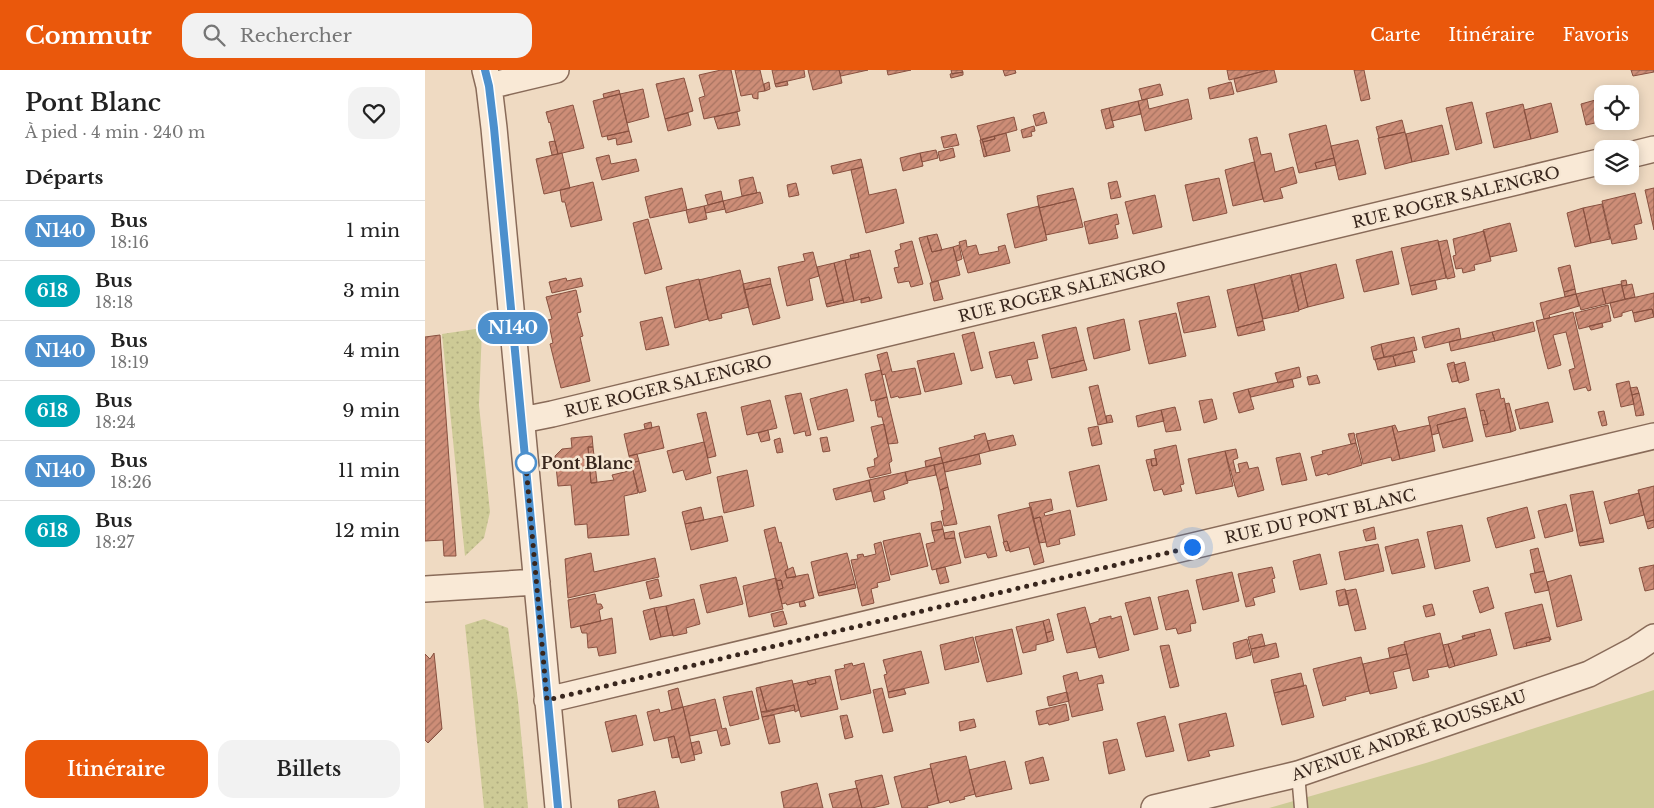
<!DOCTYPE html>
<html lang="fr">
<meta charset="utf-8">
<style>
:root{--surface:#fff;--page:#f2f2f2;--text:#222;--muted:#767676;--line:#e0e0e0;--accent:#ea580c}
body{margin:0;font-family:"Libre Baskerville",serif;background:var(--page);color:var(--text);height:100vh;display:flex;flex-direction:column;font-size:19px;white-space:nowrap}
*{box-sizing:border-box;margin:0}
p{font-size:16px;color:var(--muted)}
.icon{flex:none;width:28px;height:28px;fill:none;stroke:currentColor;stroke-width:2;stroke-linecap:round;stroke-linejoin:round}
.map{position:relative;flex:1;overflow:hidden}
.side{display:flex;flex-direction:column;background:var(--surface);width:425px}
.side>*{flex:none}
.badge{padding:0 10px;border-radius:16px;font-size:18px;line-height:32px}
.tools{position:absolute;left:1169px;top:15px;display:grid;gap:10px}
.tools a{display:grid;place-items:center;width:45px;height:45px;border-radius:10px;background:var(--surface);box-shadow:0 2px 12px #0003;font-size:25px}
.you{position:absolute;width:25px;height:25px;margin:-12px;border:4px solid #fff;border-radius:50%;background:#1a73e8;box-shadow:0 0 0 8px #1a73e833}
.map>.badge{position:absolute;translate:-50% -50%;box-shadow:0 0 0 2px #fff}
h2{padding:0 25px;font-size:19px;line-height:45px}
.round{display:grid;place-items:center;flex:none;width:52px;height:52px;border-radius:15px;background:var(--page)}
.summary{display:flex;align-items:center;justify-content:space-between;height:85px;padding:0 25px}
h1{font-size:24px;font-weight:600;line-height:38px}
.primary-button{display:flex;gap:10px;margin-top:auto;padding:10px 25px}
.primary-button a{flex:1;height:58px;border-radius:15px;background:var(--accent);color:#fff;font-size:20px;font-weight:600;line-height:58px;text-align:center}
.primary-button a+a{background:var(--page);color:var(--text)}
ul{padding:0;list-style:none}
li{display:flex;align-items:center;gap:15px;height:60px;padding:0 25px;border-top:1px solid var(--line)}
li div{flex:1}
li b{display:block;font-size:19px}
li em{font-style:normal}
li .badge{min-width:55px;font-weight:700;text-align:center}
header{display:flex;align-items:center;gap:30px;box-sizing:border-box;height:70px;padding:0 25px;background:var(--accent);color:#fff}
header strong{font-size:24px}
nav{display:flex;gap:28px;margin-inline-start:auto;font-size:18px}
.search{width:350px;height:45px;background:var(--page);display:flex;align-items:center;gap:12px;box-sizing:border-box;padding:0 18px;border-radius:15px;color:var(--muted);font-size:19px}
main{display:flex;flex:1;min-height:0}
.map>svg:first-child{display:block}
.grass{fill:url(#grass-dots)}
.garden{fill:#cdca96}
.building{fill:url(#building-hatch);stroke:#88503f}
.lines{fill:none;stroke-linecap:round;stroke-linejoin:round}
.service-casing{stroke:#896b59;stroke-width:15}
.minor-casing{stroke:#896b59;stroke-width:28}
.service{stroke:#f9e9d6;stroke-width:12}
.minor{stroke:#f9e9d6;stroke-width:25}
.line-casing{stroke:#fff;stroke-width:11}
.line{stroke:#4d90cd;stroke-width:8}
.walk{stroke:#38261d;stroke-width:5;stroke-dasharray:0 9}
.stop-dot{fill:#fff;stroke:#4d90cd;stroke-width:2.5}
.labels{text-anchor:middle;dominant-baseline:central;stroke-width:5;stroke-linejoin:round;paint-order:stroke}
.street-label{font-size:16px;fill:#38261d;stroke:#f6e6d2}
.stop-label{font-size:16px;font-weight:bold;fill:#38261d;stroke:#f6e6d2;text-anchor:start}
</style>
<header>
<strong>Commutr</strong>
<div class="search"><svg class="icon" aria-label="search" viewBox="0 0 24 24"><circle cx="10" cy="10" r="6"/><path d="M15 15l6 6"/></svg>Rechercher</div>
<nav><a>Carte</a><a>Itinéraire</a><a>Favoris</a></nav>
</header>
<main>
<section class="side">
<div class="summary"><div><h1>Pont Blanc</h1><p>À pied · 4 min · 240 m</p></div><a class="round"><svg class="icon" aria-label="heart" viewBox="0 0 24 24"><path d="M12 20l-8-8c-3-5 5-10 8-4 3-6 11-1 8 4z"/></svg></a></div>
<h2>Départs</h2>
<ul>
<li><span class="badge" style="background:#4d90cd;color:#fff">N140</span><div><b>Bus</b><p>18:16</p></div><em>1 min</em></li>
<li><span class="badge" style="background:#00a3b4;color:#fff">618</span><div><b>Bus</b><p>18:18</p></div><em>3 min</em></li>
<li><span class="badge" style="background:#4d90cd;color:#fff">N140</span><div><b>Bus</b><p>18:19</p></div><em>4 min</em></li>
<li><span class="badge" style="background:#00a3b4;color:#fff">618</span><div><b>Bus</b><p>18:24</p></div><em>9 min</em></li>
<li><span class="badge" style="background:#4d90cd;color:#fff">N140</span><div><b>Bus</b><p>18:26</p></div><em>11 min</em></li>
<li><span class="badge" style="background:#00a3b4;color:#fff">618</span><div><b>Bus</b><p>18:27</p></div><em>12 min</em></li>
</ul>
<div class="primary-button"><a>Itinéraire</a><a>Billets</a></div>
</section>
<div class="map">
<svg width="1229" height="738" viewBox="0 0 1229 738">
<defs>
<pattern id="grass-dots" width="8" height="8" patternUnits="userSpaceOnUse" patternTransform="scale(1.25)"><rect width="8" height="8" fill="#cdca96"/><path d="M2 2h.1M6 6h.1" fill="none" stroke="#b1ad81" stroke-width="1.8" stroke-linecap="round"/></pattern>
<pattern id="building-hatch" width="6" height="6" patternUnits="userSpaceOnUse" patternTransform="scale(1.25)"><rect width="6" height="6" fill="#cd8d77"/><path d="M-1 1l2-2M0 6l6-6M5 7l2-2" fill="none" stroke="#a77361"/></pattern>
</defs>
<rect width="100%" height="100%" fill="#efdac2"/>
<path class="grass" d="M57,258L54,335L65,442L59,468L40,486L17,264Z
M59,549L83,558L93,631L103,738H59L40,555Z"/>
<path class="garden" d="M1229,620V738H844L1001,693Z"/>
<path class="building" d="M296,0H306L315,41L279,49L274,28L280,26L274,5Z
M310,0H335L340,21L333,22V29L328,28L327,24L316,26Z
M347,0H379L380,7L350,14Z
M383,0H414L417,13L388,20Z
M414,0H443L416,6Z
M462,0H486L463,5Z
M526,0H537L538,2L527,4Z
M578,0H590L591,3L580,6Z
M802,0H843L804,10Z
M843,0H849L852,12L812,22L809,9Z
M929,0H939L945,29L936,31Z
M1206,0H1229V2L1208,6Z
M538,2V5L526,8L525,4Z
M259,8L268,41L240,49L231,14Z
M362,11L363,15L351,17L350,14Z
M344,12L345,19L340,21L339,14Z
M806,12L809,24L785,29L783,18Z
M735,14L738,25L717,30L714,19Z
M1204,16L1210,43L1205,44V24H1178V26L1177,22Z
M218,19L224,47L202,53L195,24Z
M194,20L195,24L179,28L178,24Z
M195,24L204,61L177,67L168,31Z
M722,29L724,39L763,29L767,49L720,61L713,31Z
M1174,29L1178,42V51H1179L1161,55L1156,34Z
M713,31L716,44L687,51L684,38Z
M1047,32L1057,73L1031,80L1021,38Z
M1126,33L1133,62L1106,69L1099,40Z
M1098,34L1106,69L1069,78L1061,43Z
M148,35L159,78L133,84L125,52L124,53L121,42Z
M684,38L689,57L681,59L676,40Z
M312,42L315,55L293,59L289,47Z
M619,42L622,53L611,56L608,45Z
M263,43L266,55L243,61L240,49Z
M589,47L592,60L556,70L552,56Z
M977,50L980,62L954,68L951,57Z
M901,55L909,88L890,93L892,99L874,103L864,64Z
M1017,55L1024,84L987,92L981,64Z
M609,56L610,61L606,62L607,66L598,68L596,60Z
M204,61L207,72L192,75L191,68L183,70L182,66Z
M980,62L987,92L960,99L953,68Z
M581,63L585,81L562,86L558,72L570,69L569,66Z
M531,64L534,75L519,78L516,67Z
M569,66L570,69L558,72L557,69Z
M832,67L836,85L846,83L850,102L868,97L872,113L855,118L858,128L839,132L824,69Z
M557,69L562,86L559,87L555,70Z
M933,70L941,104L914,110L906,76Z
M130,71L133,84L127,85L124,72Z
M528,78L530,87L515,91L513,82Z
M511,80L513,88L497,92L495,83Z
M137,83L145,118L119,124L111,89Z
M495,83L498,96L478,101L475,88Z
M184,85L186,94L211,89L214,101L177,110L171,88Z
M909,88L911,95L892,99L890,93Z
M436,89L438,97L408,104L406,96Z
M829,92L838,129L808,136L800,100Z
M438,97L444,125L471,119L479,153L441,163L426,100Z
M328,107L332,123L317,126L314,110Z
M794,108L802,143L768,151L760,115Z
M692,111L696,127L686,129L683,113Z
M168,112L177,150L146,157L140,132H137L135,120Z
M371,113L374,125L364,127L362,115Z
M257,118L262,140L225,148L220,127Z
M648,118L651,129L614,138L612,126Z
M1229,118V160L1220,120Z
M296,121L298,131L283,135L280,125Z
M335,122L338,133L301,143L298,131Z
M1210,123L1217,153L1209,155L1212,169L1187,174L1177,131Z
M730,125L737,157L708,164L700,132Z
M651,129L658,157L621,165L614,138Z
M298,131L300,139L281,143L279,136Z
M1177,134L1185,169L1166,173L1158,138Z
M279,136L282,149L264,153L261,140Z
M614,136L622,170L590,178L582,144Z
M1158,138L1166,173L1150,177L1142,143Z
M692,144L694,154L690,155L693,168L664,174L659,152Z
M223,149L237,199L220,204L208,153Z
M1085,153L1092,181L1065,187L1058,160Z
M1059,161L1066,191L1049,195L1050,200L1038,203L1037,198L1031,199L1028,186L1031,185L1028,169Z
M512,164L517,180L507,182L502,166Z
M502,166L507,182L528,177L535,205L507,212L494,168Z
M541,170L542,177L551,175L554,185L574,181L573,177L580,175L585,193L543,203L534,172Z
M1013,170L1021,208L985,216L976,178Z
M1022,170L1030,207L1022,209L1013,172Z
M487,171L498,214L486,217L484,211L473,213L469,198L474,197L470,181L476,179L475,174Z
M534,175L537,189L532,191L528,177Z
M445,180L457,228L445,231L444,227L429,231L420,190L434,187L433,183Z
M967,181L974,214L939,222L931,190Z
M388,182L394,206L384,209L388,230L362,236L353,197L380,191L378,184Z
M433,183L434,187L426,189L425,185Z
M420,190L429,231L419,233L409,193Z
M409,193L418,230L401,234L392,197Z
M911,194L919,228L883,237L875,203Z
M1145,195L1150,219L1139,222L1133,198Z
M315,200L324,237L296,244L297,248L284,251L274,210Z
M875,203L883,237L874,240L866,205Z
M865,205L874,241L838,249L829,214Z
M141,208L142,211L156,208L158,216L127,223L124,212Z
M345,208L346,214L319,220L318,214Z
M274,209L283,249L250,258L241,217Z
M1010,210L1012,219L987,225L985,216Z
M1201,210L1202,215L1197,216L1196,211Z
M513,211L518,229L509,231L505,213Z
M346,214L355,248L328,255L319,220Z
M829,214L838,251L811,258L802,220Z
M1196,214L1200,229L1181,234L1177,218Z
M1207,214L1210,227L1200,229L1197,216Z
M1177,218L1181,234L1156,240L1151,224Z
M1150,219L1151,224L1140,227L1139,222Z
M151,220L156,242L152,243L158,266L155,267L165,311L136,318L125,274L128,273L123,250L127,249L121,227Z
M1229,223V247L1227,239L1208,243L1207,240L1197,243V246L1189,248L1185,233Z
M1151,224L1154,236L1124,245L1125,248L1119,249L1115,233Z
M784,226L791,257L759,263L752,233Z
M444,227L445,231L436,233V229Z
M418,230L419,233L402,237L401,234Z
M1183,235L1186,251L1154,259L1150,243Z
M1227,239L1229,247L1210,252L1208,243Z
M1148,242L1156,276L1166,320L1163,321L1161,317L1149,320L1144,300L1150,298L1141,262L1128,265L1136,295L1123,299L1118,280L1111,251Z
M751,243L761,286L724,294L714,251Z
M237,247L244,275L221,280L215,252Z
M699,249L705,280L669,289L662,258Z
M838,251L840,260L813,266L811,258Z
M1108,252L1110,261L1070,271L1067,262Z
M1177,253L1178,257L1166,260L1164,256Z
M651,257L659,290L625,299L617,265Z
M1034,258L1036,269L1000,278L997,267Z
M549,262L558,298L546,301L537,265Z
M1067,262L1070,271L1026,281L1024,272Z
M15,265L31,486H19L18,470L0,471V267Z
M989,267L992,280L959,287L956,274Z
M609,272L613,288L602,290L607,310L589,314L586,305L571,308L564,282Z
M956,274L959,287L949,290L946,277Z
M987,281L990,292L971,296L968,286Z
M462,282L467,302L490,298L496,324L474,328L473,326L466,328L460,304L457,305L452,285Z
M529,283L537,314L500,322L492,291Z
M968,286L971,296L953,300L950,289Z
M659,290L662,300L627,308L625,299Z
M1029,292L1033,311L1027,312L1022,294Z
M1040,292L1044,310L1034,313L1029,295Z
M874,297L876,307L853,313L850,303Z
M456,300L462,327L446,331L440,304Z
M892,305L895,313L884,315L882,307Z
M867,309L869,317L826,327L823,319Z
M1204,311L1209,334L1196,337L1191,314Z
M673,315L682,353L673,355L664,317Z
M1212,317L1214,323L1207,325L1205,318Z
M422,319L429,351L393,360L385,329Z
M823,319L829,339L814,343L808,323Z
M1074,319L1076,329L1079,328L1086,362L1061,367L1058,355L1063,354L1059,340L1055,341L1051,324Z
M376,323L386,365L381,366L380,361L369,364L360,326Z
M1214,323L1219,345L1211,346L1207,325Z
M462,327L473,373L463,374L457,347H453L450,331Z
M787,329L792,349L779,353L774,331Z
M345,330L352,358L322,365L316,337Z
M1123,332L1128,352L1095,359L1090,340Z
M1084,333L1091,360L1086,362L1080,334Z
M750,337L756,360L741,362L736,340Z
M1040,338L1042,347L1012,355L1014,363L1007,365L1003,347Z
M736,340L739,351L713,357L711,346Z
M1059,340L1063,354L1058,355L1055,341Z
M1179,341L1182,355L1177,356L1173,342Z
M281,342L291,386L283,388L272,344Z
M686,345L688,352L682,353L681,346Z
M1042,347L1048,371L1018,378L1012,355Z
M226,352L227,358L220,359L219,354Z
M459,354L467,391L464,393L466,403L445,408L442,398L450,396L449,389L453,387L446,357Z
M970,355L973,362L1005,355L1010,381L975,389L967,356Z
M234,356L239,378L204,386L199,364Z
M673,356L677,374L667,376L663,358Z
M967,356L975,389L967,391L966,387L938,394L931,364Z
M343,360L345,370L336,372L333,363Z
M560,363L565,381L518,393L514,378L550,369L549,366Z
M929,363L931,373L926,374L923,364Z
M588,365L591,375L565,381L562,371Z
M167,366L168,377H163L166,413L189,410L187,405L208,400L213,423L199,426L204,465L163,468L162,454L150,455L146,415L133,416L130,386L137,379L147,378L146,368Z
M402,367L405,381L398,382L395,368Z
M355,368L358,382L352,383L349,370Z
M279,372L286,403L261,410L258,400L248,403L242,381Z
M931,373L937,395L903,405L902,403L891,406L886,387L898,384L897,381Z
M751,375L759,414L755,415L757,421L739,425L737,419L729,421L721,390L726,389L727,396L732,395L729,380Z
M163,377H168L172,412L170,413H166Z
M811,379L813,388L808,390L811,403L815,402L813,394L822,392L824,399L833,397L839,420L813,427L800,381Z
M800,381L808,416L771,424L763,389Z
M875,383L882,410L857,415L851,388Z
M212,384L214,391L206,393L204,386Z
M554,384L556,394L520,402L518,393Z
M516,387L518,393L501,397L500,391Z
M731,388L732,395L727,396L726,389Z
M214,391L221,421L214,423L206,393Z
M518,393L523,417L515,420L509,395Z
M509,395L511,405L482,411L480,402Z
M674,395L682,430L652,437L644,402Z
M322,400L329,436L299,443L292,407Z
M480,402L483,413L458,421L460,429L449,432L444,410Z
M444,410L446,421L411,430L408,419Z
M1229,416V450L1221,452L1213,420Z
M523,417L532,454L519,456L516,441L519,440L515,420Z
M1168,421L1178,468L1154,473L1145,425Z
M1214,423L1219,445L1185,454L1179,432Z
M626,429L628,440L619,443L620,446L645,440L650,465L634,469L635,474L622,477L615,447L608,449L604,433Z
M1141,434L1148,461L1120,468L1113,441Z
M276,437L279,450L260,454L257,442Z
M606,437L619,492L609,495L604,477L585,482L582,471L579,472L573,445Z
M1102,437L1110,468L1071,478L1062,448Z
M297,446L303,471L266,480L260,454Z
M615,447L621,472L614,473L608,449Z
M1229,450V457L1223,459L1221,452Z
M516,451L518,459L507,461L506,453Z
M1037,455L1045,491L1010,499L1002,462Z
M565,456L572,486L563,488L561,483L540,488L534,463Z
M350,457L354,473L356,472L363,499L360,501L362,508L383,504L389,528L362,535L361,533L357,534L353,520L358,518L356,510L351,511L339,460Z
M949,457L951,469L941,471L938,460Z
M518,459L520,469L530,468L536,493L507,500L501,474L510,472L507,461Z
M529,461L530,468L520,469L519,463Z
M495,463L503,496L466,505L458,471Z
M1178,468L1179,472L1155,476L1154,473Z
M993,469L1000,497L967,504L960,477Z
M582,471L585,480L581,481L578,472Z
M456,472L465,510L452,513L453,517L446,519L449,533L437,536L426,490L433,489L432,485L438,484L439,487L451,484L449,474Z
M953,474L959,501L920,510L914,482Z
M1113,478L1119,501L1110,503L1105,480Z
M166,483L169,502L230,488L234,507L143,528L140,489Z
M422,483L430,514L393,523L386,492Z
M895,484L902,514L875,520L868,491Z
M1229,495V519L1220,521L1214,498Z
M368,497L371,507L362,508L360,501Z
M520,497L524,512L515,514L511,499Z
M847,497L850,508L847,509L850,522L828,528L830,535L821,537L813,504Z
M1119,501L1124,520L1110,523L1105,504Z
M807,502L814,531L778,540L771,510Z
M1146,505L1157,550L1132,557L1122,512Z
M311,507L318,534L282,543L275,515Z
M351,508L358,539L324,547L318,516Z
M233,509L237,526L225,529L221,512Z
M356,510L358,518L353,520L351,511Z
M430,514L431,518L394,526L393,523Z
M1063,517L1069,538L1055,543L1048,521Z
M920,519L924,534L914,536L911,521Z
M931,519L941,559L930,561L920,521Z
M763,520L771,553L765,554L766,561L753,564L751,558L741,560L733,527Z
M170,524L172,534H176L178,538L174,540L176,551L146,558L143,530Z
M725,527L733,559L709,565L700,533Z
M269,529L275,554L261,558L262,563L248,566L241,536Z
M379,531L381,536L375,537L374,532Z
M1007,534L1010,545L1001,547L998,536Z
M1117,534L1126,570L1124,567L1101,573L1102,576L1089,579L1080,543Z
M241,536L248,565L236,567L229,538Z
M660,537L671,577L642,583L632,544Z
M229,538L236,567L225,570L218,541Z
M358,541L362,554L349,557L346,544Z
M686,546V549L696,546L704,580L674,588L665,554L674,551V549Z
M187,548L191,583L174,586L172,577L163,578L162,563H157L155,556Z
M624,549L627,561L621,563L618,551Z
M618,551L623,572L611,575V580L598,583L591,557Z
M587,559L597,604L562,612L550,567Z
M1065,559L1072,585L1030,596L1023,574L1050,566L1049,563Z
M627,561L629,570L623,572L621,563Z
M1015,563L1023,596L1002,600L1004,607L988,611L979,572Z
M1049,563L1050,566L1038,569L1037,566Z
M837,564L840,576L826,579L823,567Z
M548,567L554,592L520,600L515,575Z
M1124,567L1125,571L1102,576L1101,573Z
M822,569L826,585L811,589L808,573Z
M851,573L854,587L829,593L826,579Z
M979,574L982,584L965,588L963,578Z
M1023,574L1030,596L1024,598L1018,575Z
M744,575L754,616L745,618L735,576Z
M496,581L504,613L463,622L459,605L462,604L458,590Z
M9,583L17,659L3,673L0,670V584L5,589Z
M982,584L985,598L968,602L972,618L945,624L938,594Z
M936,587L944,621L920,627L921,630L898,636L888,599Z
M427,593L428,596L439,593L446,623L416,630L410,600L420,598L419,595Z
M652,602L654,611L677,605L679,613L672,614L678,640L647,647L638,606Z
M876,603L879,616L849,623L846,610Z
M405,606L413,639L376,647L368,614L382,611L384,615L391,613L390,609Z
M390,609L391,613L384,615L382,611Z
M367,610L374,640L370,642L369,635L342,642L335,617Z
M881,615L889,647L857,655L849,623Z
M335,617L342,642H336L331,618Z
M253,618L258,637L247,640L243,621Z
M457,618L468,661L458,663L448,620Z
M479,619L481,624L464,628L463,622Z
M327,621L334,649L305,656L298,627Z
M642,622L644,631L624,636L622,627Z
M290,629L297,659L301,658L305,674L296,676L292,660L265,666L258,637Z
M641,634L644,650L624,655L623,653L614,655L611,641Z
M369,635L370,640L337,647L336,642Z
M258,637L270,690L256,693L249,666L229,671L222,642L234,639L235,643Z
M801,643L809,676L783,681L785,686L763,691L754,654Z
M211,645L218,675L187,682L180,652Z
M349,645L355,672L344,674L337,647Z
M422,645L428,667L420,669L415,646Z
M740,646L749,681L721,687L712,653Z
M549,649L551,657L535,661L534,652Z
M249,666L254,687L247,688L243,668Z
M692,669L700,700L684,704L678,672Z
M274,671L277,683L269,685L266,673Z
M541,686L550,724L539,727L540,729L525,733L524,730L514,733L505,694Z
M618,687L624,710L605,714L600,692Z
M580,691L587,719L551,727L544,700Z
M506,698L514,733L502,736L503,738H477L469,707Z
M457,705L464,734L447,738H437L430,711Z
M392,713L398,738H359L356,722Z
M432,718L437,738H408L404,724Z
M230,721L234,738H194L193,730Z"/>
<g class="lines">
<g class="service-casing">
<path id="service" d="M873,704L876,738"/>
</g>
<g class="minor-casing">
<path id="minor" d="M60,0L64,16L69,58L133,738
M64,16L131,0
M1205,85L1229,79
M97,350L127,344L1178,91
M0,519L112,512
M122,630L1229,366
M729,738L873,704L1164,604L1211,579L1229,567"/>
</g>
<use href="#service" class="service"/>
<use href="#minor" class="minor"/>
</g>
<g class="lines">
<g class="line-casing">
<path id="line" d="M60,0L64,16L69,58L133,738"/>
</g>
<use href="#line" class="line"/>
<path class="walk" d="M101,393L100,385L122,630L767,477"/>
</g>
<circle class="stop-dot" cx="101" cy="393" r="10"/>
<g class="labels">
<g class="street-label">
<text transform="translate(1031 127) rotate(-14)">RUE ROGER SALENGRO</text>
<text transform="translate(637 221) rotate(-14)">RUE ROGER SALENGRO</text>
<text transform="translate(243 316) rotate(-14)">RUE ROGER SALENGRO</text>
<text transform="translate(895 446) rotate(-13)">RUE DU PONT BLANC</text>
<text transform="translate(984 665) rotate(-19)">AVENUE ANDRÉ ROUSSEAU</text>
</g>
<g class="stop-label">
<text x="116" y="393">Pont Blanc</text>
</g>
</g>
</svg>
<div class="tools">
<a><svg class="icon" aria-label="locate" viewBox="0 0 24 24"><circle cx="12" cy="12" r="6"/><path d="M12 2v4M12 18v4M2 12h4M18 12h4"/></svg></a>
<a><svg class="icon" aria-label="layers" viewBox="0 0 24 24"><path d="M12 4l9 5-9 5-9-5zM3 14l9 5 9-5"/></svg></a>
</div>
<div class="you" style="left:767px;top:477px"></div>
<b class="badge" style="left:88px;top:258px;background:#4d90cd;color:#fff">N140</b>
</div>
</main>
